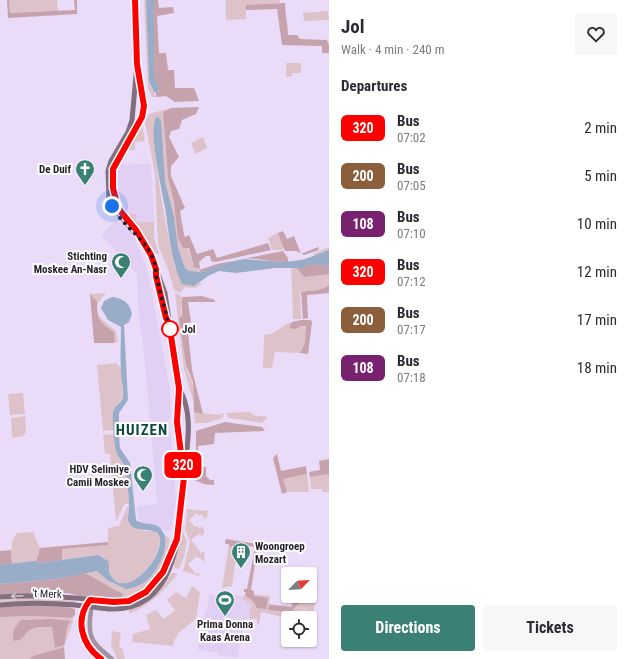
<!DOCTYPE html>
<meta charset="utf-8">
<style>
:root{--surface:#fff;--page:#f7f7f7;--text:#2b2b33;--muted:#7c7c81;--accent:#3b8074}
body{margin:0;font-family:"Roboto Condensed",sans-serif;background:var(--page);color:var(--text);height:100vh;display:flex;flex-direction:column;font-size:15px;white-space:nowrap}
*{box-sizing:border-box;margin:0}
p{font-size:13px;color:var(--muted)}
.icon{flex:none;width:22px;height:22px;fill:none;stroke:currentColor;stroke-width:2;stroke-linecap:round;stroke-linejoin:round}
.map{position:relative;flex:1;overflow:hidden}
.side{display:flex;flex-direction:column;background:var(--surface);width:300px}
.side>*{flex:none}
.badge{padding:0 8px;border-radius:6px;font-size:14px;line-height:26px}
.needle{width:26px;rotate:65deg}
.fabs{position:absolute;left:281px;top:567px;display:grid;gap:8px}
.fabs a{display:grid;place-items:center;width:36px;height:36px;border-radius:4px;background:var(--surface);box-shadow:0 1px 3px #0004;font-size:20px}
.you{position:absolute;width:20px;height:20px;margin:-10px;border:3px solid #fff;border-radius:50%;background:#1a73e8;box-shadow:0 0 0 6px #1a73e833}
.map>.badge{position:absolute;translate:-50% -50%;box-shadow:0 0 0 2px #fff}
h2{padding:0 12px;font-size:15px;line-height:36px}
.round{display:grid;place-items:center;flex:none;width:42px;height:42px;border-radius:4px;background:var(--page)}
.summary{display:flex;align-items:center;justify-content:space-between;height:68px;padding:0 12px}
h1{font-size:19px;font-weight:700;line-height:30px}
.primary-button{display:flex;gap:8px;margin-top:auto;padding:8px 12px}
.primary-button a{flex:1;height:46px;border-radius:4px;background:var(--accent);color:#fff;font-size:16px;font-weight:700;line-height:46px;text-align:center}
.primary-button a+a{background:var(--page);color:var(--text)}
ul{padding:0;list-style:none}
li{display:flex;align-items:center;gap:12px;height:48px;padding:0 12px}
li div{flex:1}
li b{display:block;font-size:15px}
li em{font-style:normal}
li .badge{min-width:44px;font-weight:700;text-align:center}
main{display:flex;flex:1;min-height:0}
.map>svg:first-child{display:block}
.built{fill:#e1cff4}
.green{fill:#ddc2ca}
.forest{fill:#c6a2ad}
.water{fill:#99adc9}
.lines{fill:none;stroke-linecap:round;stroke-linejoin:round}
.tertiary{stroke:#a1949f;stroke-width:4.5}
.secondary{stroke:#816f7e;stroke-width:5}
.oneway{stroke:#cdc5cb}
.line-casing{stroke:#fff;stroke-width:9}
.line{stroke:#f00;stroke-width:6}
.walk{stroke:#241f2a;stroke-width:4;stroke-dasharray:0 7.2}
.stop-dot{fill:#fff;stroke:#f00;stroke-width:2}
.labels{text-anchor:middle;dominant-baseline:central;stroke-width:4;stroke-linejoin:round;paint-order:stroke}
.poi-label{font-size:11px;font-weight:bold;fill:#241f2a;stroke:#fff;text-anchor:end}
.stop-label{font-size:11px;font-weight:bold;fill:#241f2a;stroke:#fff;text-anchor:start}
.street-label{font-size:11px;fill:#241f2a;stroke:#fff}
.district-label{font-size:15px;font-weight:bold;letter-spacing:1px;fill:#0e4940;stroke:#fff}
</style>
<main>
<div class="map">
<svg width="329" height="659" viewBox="0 0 329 659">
<rect width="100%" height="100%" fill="#eadcf9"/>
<path class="built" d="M151,164L154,222L136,223V242L145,263L149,278L170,390L171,415L168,421V428L171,436L176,501L171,532L157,528L158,526L156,524L143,523L138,519L137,507L156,504L157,500L143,342L139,319L137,274L101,235L116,220L121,210L117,180L119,165Z
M221,593L243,596V601L251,603L249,619H244L238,657L218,656V653L198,650L200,633L202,634L205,611H207L209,594L221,596Z"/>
<path class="green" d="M9,0H57L58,11L10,13Z
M144,0H146L149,81L156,97H152L148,88Z
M226,0H280V3L246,5V19L226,20Z
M328,11L329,20L304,21L303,13Z
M286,63H301V73H292V76L286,77Z
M171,108L163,112L168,178L177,219L195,268L199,269L198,272L189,271L185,268L180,257L175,238L174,217L165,181L157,116C146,130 170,247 175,268L197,285L200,282L201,285L194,288L185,287L180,293L174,290L168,269L158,245L155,174L145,122L149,114Z
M140,123H142L145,141L135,142V150H124Z
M203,137L207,148L195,154L191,143Z
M125,214H136V222H154V237L159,254H156L142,232Z
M278,233L284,248L282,250H272L268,238Z
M329,247V289L300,292L301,319H293L291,262L314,256L313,254Z
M175,292L182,297L183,302L181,309C183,327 183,347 186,365C190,382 196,381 193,401L184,369Z
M106,293C86,313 103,319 116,331L118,342L114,343V332L102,325L90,294Z
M292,322L290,326H305L306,327L305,343L300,353L275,352L272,368H263L264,335C274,336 283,324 292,322Z
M116,363L121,368L123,397L113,411L115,430L103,431L97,365Z
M23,393L25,414L10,415L8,394Z
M194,412L219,415L224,413L222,418L207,423H195Z
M250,412L253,415L268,417L262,423L229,418L227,415V413Z
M25,416L26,432L23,436L12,438L11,418Z
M115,434L117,454L126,469L129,503L124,505L116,522L110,454H105L103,435Z
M307,474L309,492H287L282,479Z
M327,474L329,476V492H322V489H311L310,477Z
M129,506L128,517L144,531H155L160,538C160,558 130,602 110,575C110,566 108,560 101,555L62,560L61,549L108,545V528L119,526L127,507Z
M183,508H185L183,533L187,542L184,557L179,569L175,568L173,562Z
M187,509L208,511L207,517L205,519L201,514L199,516L197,513L189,520L195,527L197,526L199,528L202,526L204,530V534L201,536L199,534L191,540L201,553L205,551L204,562L200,558L196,557L188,564L195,573L200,574L199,576L183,571L190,542L185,529Z
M33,532L40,548L36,562L12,564C12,551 9,544 17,533Z
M164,534L170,539C166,560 162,568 148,584L155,579C150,590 135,597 123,600L122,593C107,588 99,578 84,573L97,571L107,580L115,584L146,581C156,569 170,551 164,534Z
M229,544L237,551L232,586L222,588Z
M172,573H176L177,575C162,593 150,605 129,614V610L157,592Z
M192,586L200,592L196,619L177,634L178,636L174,640L173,646L132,642L133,634L150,629L146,615L156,610L164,619L175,610L167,600L176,592L186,598Z
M250,594L270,596L269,604L291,606L293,596H311L315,602L313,618L308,616L305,609L287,618L261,612L259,625L257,624V619H249L251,603L246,602V600L243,601V596Z
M20,598H47L75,601L76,603L30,601L0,602V600Z
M31,616L72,618L73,621L64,647L33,656L29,659H0V617Z
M112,631L121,633L119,647L122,648L125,659H117L111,645Z"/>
<path class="forest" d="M7,0H9L10,13L75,10L74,0H77V14L8,18Z
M153,0H158L159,8L173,7L174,13L157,16L159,53H166L168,70H174L175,88H194L199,101L175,102L166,96L156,97V93L159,91L154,75Z
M285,3C285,14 288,25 288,35H297L300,39L327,40L329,45V53H322V46L282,45L277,9L246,10V5Z
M199,107L196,114L182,120L179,129L171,131L169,137L179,157L171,166V176L185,208L180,211L184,235L185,237L189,235L197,254L213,249L217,258L268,243L271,250L215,262L211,261L210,256H206L199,262L200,268L199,269L194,267L189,248H183L178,238L174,203L168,178L163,112L171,108Z
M283,231L287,239L294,236L301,254L318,247L319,250L304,255L296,251H285L278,233Z
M283,251L288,258V262C273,263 257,257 241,259C227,261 214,271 200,272L199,270L217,264Z
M315,264L329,266V274L304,277L297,268Z
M329,285V293L307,295L308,318L303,319L301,292C311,290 321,292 329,285Z
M90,294L97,302C97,320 100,323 114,332V343H94Z
M202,296L215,300V302H188L191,322L187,323L192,370L203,414L194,412L193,382L186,365L179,318L182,316V297Z
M301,320H311L312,322L308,354L300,353L305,343L306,326H300L296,329L289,328L292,322Z
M225,422L262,427L265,431L215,433L214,444L198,446L199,467H206V476L210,480H214V485L204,484L192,479L196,452V431Z
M277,454L281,471L306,466L307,474L283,479L287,492L282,494L273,458Z
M329,459V476L327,474L310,477L309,472L320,470L319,461Z
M226,539L258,544L251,590L254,591V596L268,598L266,609L257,608L254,602L245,595L246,592H244V589H247L255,547L242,545L241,549L237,545L230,547L229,544H225Z
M108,542V545L62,549V560L39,563L36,562L40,548Z
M11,550L12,564L0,565V551Z
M84,573C98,578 108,588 122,593L123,600L80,596L67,593L0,595V584L56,579Z
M294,596H298L303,600L290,612L268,610L269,605L292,607Z
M16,605L65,606L75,609V615L72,618L31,616L0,617V606Z
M51,619L71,621L67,627L64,645L55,648L52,627C38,627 29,625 22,639L14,641C11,632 15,627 21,620Z
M64,647L65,659H29L33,656Z"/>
<path class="water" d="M146,0H153L154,2V75L159,89L157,93L154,92L149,81Z
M157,116L161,121L165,181L174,217L178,248L185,268L189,271L201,272L230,262L244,259L283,262L303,260L329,250V266L315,264L300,268H275L236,273L219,271L208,276L194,286L182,284C170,258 169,234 165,207C162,191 147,127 157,116Z
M112,297C123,298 130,303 132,314L129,322L124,325L128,400L119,413V435L120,448L130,463L136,520C144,526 155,521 161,529C173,543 158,571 146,581C141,585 133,588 126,589L107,580L97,571L56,579L0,584V565L35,561L39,563L99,555L108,561C110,566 108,572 111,576C126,600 162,560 160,539C159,523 131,537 128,519C128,515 129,511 129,507C129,495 127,482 126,470C125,464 120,460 117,454C114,447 112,420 113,412C114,406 122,403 123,397C124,389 121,380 121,372C120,358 121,342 121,327L108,320L101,308L104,301Z"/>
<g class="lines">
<path class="tertiary" d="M90,600C92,607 91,612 90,619C88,642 97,646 112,659
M90,600C80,612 79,636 89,649C92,653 97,656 101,659"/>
<path class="secondary" d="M135,0L137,64L132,120L128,132L111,161L108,171L109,198L112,206L135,233
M137,64L144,106L143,114L113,169V188L117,204L121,212L136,230L151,255L165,293L179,388L177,422L184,477
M156,270V276L166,318L169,323
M179,388C193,412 188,441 185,467
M0,597C26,595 51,596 76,598C89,599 101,602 113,602C146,603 164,575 173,547
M0,605C28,602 57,603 85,606C94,607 103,609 112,609C181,610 180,523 184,475"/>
</g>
<defs><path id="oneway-shaft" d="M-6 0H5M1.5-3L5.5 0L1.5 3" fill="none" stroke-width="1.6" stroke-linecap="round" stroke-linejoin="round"/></defs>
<use class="oneway" href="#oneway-shaft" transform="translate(17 596) rotate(177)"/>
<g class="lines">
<g class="line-casing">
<path id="line" d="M101,659C82,645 74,620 90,600L114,602L129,601L146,592L163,572L177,539L184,477L177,422L179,388L169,323L166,318L156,276V269L151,255L136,230L121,212L117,204L113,188V169L142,117L144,106L137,64L135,0"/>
</g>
<use href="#line" class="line"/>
<path class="walk" d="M112,206C125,231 157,243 156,276L170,329"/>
</g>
<defs>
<g id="church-pin" transform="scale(1)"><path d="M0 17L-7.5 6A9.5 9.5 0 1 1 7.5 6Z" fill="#3b8074" stroke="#fff"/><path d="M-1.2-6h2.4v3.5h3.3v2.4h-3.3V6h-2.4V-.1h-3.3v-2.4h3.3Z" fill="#fff"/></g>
<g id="mosque-pin" transform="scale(1)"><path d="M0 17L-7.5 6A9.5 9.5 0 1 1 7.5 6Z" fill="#3b8074" stroke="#fff"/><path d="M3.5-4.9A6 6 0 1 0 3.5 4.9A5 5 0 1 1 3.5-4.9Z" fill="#fff"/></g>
<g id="building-pin" transform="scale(1)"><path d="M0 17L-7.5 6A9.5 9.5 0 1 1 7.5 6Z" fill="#3b8074" stroke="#fff"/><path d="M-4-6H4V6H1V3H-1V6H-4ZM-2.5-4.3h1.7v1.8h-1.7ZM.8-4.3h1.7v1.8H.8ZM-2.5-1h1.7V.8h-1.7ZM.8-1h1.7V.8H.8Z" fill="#fff"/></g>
<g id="stadium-pin" transform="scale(1)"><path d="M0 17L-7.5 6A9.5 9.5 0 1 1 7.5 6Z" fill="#3b8074" stroke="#fff"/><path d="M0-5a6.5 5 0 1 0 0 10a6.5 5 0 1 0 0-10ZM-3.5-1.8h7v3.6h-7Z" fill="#fff"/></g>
</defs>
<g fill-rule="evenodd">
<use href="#church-pin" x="85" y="169"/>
<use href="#mosque-pin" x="121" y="262"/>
<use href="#mosque-pin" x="143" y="475"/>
<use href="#building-pin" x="241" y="552"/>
<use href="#stadium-pin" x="225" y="600"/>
</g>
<circle class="stop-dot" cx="170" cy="329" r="8"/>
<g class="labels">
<g class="poi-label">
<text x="71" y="169">De Duif</text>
<text x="107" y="256">Stichting<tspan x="107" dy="13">Moskee An-Nasr</tspan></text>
<text x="129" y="469">HDV Selimiye<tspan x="129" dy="13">Camii Moskee</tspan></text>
<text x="255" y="546" text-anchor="start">Woongroep<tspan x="255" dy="13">Mozart</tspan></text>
<text x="225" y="624" text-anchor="middle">Prima Donna<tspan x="225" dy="13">Kaas Arena</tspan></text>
</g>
<g class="stop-label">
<text x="182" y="329">Jol</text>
</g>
<g class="street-label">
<text transform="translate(47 594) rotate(2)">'t Merk</text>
</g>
<g class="district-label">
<text x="142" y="430">HUIZEN</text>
</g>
</g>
</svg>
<div class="fabs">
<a><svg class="needle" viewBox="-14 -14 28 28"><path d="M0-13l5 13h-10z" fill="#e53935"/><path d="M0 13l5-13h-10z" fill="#7c7c81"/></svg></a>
<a><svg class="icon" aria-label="locate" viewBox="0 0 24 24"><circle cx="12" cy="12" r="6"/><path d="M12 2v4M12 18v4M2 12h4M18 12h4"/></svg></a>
</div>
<div class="you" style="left:112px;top:206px"></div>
<b class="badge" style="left:183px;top:465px;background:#f00;color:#fff">320</b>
</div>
<section class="side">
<div class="summary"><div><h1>Jol</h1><p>Walk · 4 min · 240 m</p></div><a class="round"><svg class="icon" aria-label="heart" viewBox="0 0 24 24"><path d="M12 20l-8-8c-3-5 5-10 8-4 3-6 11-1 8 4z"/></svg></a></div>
<h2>Departures</h2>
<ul>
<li><span class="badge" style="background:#f00;color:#fff">320</span><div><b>Bus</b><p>07:02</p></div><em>2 min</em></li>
<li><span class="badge" style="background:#8b5e3c;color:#fff">200</span><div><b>Bus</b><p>07:05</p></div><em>5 min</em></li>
<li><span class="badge" style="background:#77216f;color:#fff">108</span><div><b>Bus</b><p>07:10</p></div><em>10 min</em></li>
<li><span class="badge" style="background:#f00;color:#fff">320</span><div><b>Bus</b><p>07:12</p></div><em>12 min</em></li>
<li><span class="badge" style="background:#8b5e3c;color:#fff">200</span><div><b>Bus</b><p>07:17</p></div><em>17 min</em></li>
<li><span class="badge" style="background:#77216f;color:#fff">108</span><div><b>Bus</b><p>07:18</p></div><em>18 min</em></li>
</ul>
<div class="primary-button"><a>Directions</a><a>Tickets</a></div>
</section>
</main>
